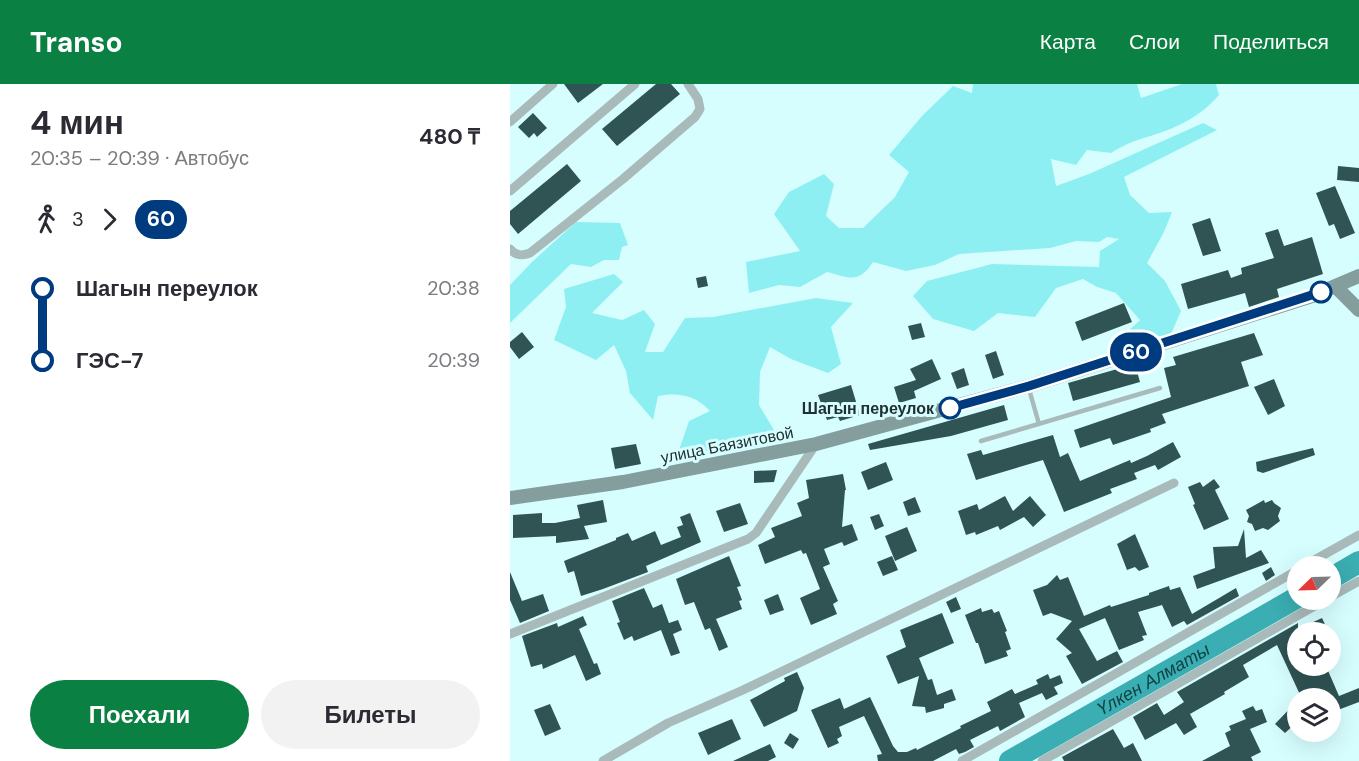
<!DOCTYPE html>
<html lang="ru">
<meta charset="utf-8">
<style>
:root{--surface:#fff;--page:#f2f2f3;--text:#2b2b33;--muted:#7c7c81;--accent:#0b8043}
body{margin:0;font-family:"DM Sans",sans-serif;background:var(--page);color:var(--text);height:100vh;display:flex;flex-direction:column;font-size:22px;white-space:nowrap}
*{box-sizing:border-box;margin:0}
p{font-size:20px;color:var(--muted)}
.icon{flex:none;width:33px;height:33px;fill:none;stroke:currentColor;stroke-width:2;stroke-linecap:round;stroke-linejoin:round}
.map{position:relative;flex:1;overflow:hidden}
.sheet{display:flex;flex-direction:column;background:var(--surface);width:510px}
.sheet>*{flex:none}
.badge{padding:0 12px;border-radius:20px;font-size:21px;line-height:39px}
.needle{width:39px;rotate:247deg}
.fabs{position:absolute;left:777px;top:472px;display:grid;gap:12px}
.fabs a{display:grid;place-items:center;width:54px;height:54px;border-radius:50%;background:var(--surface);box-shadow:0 6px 24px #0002;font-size:30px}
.map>.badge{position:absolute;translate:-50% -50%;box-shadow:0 0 0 3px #fff}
.legs{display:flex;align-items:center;gap:9px;height:66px;padding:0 30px;font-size:20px}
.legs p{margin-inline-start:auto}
.summary{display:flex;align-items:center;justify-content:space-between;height:102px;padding:0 30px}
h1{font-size:33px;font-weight:700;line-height:45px}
.cta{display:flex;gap:12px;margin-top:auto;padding:12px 30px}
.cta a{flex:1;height:69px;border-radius:36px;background:var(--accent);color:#fff;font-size:24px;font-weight:700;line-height:69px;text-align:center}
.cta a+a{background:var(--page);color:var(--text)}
ul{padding:0 30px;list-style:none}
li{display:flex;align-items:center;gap:21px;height:72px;font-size:22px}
li i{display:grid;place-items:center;width:9px;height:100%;margin:0 8px;background:currentColor}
li i::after{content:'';width:15px;height:15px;margin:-8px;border:4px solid;border-radius:50%;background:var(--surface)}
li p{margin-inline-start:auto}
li:first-child i{background:linear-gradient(#0000 50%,currentColor 0)}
li:last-child i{background:linear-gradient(currentColor 50%,#0000 0)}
header{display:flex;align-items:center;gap:36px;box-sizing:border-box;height:84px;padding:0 30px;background:var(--accent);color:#fff}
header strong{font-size:28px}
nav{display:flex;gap:33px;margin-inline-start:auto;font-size:21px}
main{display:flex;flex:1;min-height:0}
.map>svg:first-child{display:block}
.green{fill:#8deff2}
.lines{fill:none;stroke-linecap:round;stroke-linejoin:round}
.river{stroke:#3aaeb2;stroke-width:22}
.building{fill:#305354}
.lane{stroke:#a9baba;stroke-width:4.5}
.street{stroke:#a9baba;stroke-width:9}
.secondary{stroke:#849d9d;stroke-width:14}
.line-1-casing{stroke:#fff;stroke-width:14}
.line-1{stroke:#003b80;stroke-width:9}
.stop-1-dot{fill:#fff;stroke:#003b80;stroke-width:3}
.labels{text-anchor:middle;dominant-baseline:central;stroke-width:6;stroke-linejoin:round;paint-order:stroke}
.stop-label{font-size:16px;font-weight:bold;fill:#202f2f;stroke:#d7feff;text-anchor:end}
.street-label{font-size:16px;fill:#202f2f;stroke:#d7feff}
.water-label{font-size:18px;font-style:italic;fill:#0f4345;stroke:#d7feff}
</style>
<header>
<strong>Transo</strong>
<nav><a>Карта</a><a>Слои</a><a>Поделиться</a></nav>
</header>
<main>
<section class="sheet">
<div class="summary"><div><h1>4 мин</h1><p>20:35 – 20:39 · Автобус</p></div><b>480 ₸</b></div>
<div class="legs"><svg class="icon" aria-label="walk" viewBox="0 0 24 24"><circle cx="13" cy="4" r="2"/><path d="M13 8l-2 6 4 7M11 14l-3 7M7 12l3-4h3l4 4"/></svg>3<svg class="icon" aria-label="forward" viewBox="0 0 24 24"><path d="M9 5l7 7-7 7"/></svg><b class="badge" style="background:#003b80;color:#fff">60</b></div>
<ul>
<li><i style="color:#003b80"></i><b>Шагын переулок</b><p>20:38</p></li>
<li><i style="color:#003b80"></i><b>ГЭС-7</b><p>20:39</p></li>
</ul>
<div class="cta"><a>Поехали</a><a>Билеты</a></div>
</section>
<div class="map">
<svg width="849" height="677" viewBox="0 0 849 677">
<rect width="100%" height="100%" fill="#d7feff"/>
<path class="green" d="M463,0H627L631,14L672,0H706L709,11C698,24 683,35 667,42C644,53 624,54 601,69L577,66L566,81L541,75L546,102L579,90L693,39L707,46L614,93L620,111L639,129L662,128L654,148L637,179L655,197L671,227L661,250L603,261L630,236L606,209L587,203L573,195L546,204L525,233L488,229L464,247L423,235L403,212L417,197L482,180L589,183L590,167L609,155L597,153L589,158L566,157L540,164L449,170L425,181L396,187L363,178C349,200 339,194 317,188L290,203L269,201L239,209L236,178L290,167L264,130L279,108L314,90L324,100L316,132L329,144H353L385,113L399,88L379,71L412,32L443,2L462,9Z
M66,138L110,139L118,161L112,163L109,176H94L81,183L61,180L0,239V201L23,177Z
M104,190L113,198L82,229L112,236L134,226L145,240L135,268H153L175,234L203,233L306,214L343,219L321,243L331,280L318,289L281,275L260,263L250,288L249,321L267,351L230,362L167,372L179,337L200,327C186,311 167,308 148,312L143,336L120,309L116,287L104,261L86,276L44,256L56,223L54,205Z"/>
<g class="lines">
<g class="river">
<path d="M820,495L849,478"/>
<path id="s1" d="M500,677L788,513"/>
</g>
</g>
<path class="building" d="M54,0H93L68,19Z
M146,0H161L170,10L107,62L92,45Z
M23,29L37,44L27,53L24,49L19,54L8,43Z
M57,80L71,97L8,150L0,140V127Z
M828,82L849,84V98L827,96Z
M825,102L845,149L830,155L824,140L819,142L806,109Z
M700,134L711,167L693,172L682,140Z
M768,145L774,162L802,153L813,190L767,205L769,213L739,223L735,209L678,225L671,200L718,186L721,194L732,190L731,184L764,174L755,149Z
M196,192L198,202L188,204L186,194Z
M614,219L622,238L572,257L565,238Z
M411,239L415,253L402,256L398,242Z
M12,248L24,263L9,275L0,263V258Z
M744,249L753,271L731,278L739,302L652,330L656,339L640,345L641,348L603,361L600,354L570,364L564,346L661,313L654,284L666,281L663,273Z
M486,267L494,291L483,295L475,271Z
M422,275L431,295L404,307L406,314L389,319L384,303L406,296L400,285Z
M625,280L630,298L563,317L558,299Z
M454,284L459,301L447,305L441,289Z
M764,295L775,322L758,331L744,303Z
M341,301L350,331L330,337L328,333L317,336L308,311Z
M494,321L498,336L441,352L360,366L358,360Z
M543,351L550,373L558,369L570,397L620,376L621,379L637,372L663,358L671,373L648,386L645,381L624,389L627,395L600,405L602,409L554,428L533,376L466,396L457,370L471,366L473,371Z
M126,360L131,380L105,385L101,364Z
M803,364L805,371L753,389L747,387L746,378Z
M376,378L383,396L358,406L351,388Z
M267,386L264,398L244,399V387Z
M333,390L336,406H335L332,443L342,440L348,456L334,462L332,458L314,465L320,480L313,483L328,517L323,520L327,530L301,541L290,514L310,505L296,469L293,470L291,466L255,480L248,461L265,453L261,444L292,432L287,419L299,414L296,396Z
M704,395L710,403L705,406L719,435L694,446L683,421L685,420L678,403L690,398L693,403Z
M495,412L503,427L520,412L536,431L523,443L514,433L490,446L488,442L466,451L465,448L456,451L448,427L467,420L469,426Z
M405,413L411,428L398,432L393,418Z
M93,416L97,438L74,442L79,455L46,459V452L3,454V431L32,429V439H45L70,434L67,421Z
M754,416L755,419L762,416L764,419L771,424L768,432L770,437L758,446L753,444L745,447L742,440L737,438L739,432L736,426Z
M230,419L238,440L214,448L206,427Z
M180,429L191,458L136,482L138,488L93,505L71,512L64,487L58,489L54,477L106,456V454L118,449L122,457L145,447L151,461L171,453L167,443L173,441L170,433Z
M369,430L374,442L365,446L360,433Z
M397,443L407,467L385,477L375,452Z
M734,445L736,474L751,466L759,479L687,505L683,492L705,484L703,463L728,462Z
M625,450L639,483L629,487L625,483L617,486L607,460Z
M219,472L231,502L227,503L232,516L229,517L232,525L206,535L218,563L209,567L200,544L195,546L184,518L175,521L166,495Z
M382,472L388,486L373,492L367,478Z
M761,483L765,491L756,497L752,489Z
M0,488L12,517L33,510L39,527L10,539L0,516Z
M547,491L550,496L558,493L574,532L600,521L601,523L639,511V509L659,502L660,506L670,503L682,530L726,504L729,512L677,541L674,537L662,543L652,521L628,528L637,551L632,552L634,556L609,566L595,534L569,545L587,577L607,567L613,578L572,600L556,572L562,569L546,555L562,537L541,529L533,532L523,506L537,501Z
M134,504L143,524L152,520L159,539L168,536L172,546L163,550L170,569L161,572L151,546L124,557L122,552L114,556L107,539L110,538L102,517Z
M268,510L274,526L260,531L254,516Z
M446,513L451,525L441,529L436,518Z
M471,524L472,528L482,525L484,529L489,527L497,547L495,548L501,565L496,567L498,572L475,580L468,559H466L455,531Z
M432,529L444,559L409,574L418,596L422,595L427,611L442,605L446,616L434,620V624L416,629L415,623L402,622L409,592L388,600L376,572L396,563L390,546Z
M73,532L77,541L69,545L84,580L87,579L91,590L76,597L65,571L33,585L32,580L21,583L12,552L47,539L48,543Z
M812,534L819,549H788V582H816L829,612L849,604V618L820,629V615H792L767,561L733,581L739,593L714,608L715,610L680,630L687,643L674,651L666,639L635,656L623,633L647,619L654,631L674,618L667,608L788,539V545Z
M287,588L294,604L287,627L254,643L240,616L275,597L274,594Z
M538,590L540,595L550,591L553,599L544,603L548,610L536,616L532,609L509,619L515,633L490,647L488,642L460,656L464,663L455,668L449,670L446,665L423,677H368L367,671L372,670L354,632L329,643L332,652L327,655L329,659L318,664L301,626L330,614L334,625L360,613L383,662L388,668H397L406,664L407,666L451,644L450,642L481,627L477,618L502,605L505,610L528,600L526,596Z
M788,616V637L775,649L765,640Z
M40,620L51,645L35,652L24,626Z
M743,622L746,627L752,625L757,638L740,645L751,668L741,673L743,677H692L720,662L715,649L721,646L719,642L736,635L732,627Z
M222,635L231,655L198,671L188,649Z
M603,645L614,664L623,659L632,677H554L552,673Z
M280,649L289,655L283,665L274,659Z
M260,660L266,673L258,677H223Z"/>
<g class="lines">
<path class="lane" d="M519,305L529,340
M471,357L650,304"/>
<path class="street" d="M0,38L43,0
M0,107L125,0
M0,165C6,172 12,172 20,169L113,95L185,33L190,25L188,15L178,0
M792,483L849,451
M820,513L849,497
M0,550L238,455L246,449L306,360
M93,677L158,639L233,606L664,399
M452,677L788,486
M532,677L815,516"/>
<path class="secondary" d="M826,203L849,226
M0,414L113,398L306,360L519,302L802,212L849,192"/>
</g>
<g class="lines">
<g class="line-1-casing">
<path id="line-1" d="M440,324L519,302L811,208"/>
</g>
<use href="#line-1" class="line-1"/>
</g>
<g class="stop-1-dot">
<circle cx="811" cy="208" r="10"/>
<circle cx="440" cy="324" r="10"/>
</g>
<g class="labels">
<g class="stop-label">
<text x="424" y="324">Шагын переулок</text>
</g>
<g class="street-label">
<text transform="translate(217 361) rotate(-11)">улица Баязитовой</text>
</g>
<g class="water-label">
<text stroke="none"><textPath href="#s1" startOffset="165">Үлкен Алматы</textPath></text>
</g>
</g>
</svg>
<div class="fabs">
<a><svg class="needle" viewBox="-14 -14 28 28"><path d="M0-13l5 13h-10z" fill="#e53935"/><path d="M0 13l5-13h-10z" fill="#7c7c81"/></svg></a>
<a><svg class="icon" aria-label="locate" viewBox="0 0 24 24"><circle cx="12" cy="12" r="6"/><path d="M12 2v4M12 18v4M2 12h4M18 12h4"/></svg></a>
<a><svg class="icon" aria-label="layers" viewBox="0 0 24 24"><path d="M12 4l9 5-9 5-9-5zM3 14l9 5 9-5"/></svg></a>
</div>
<b class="badge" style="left:626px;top:268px;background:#003b80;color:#fff">60</b>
</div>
</main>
